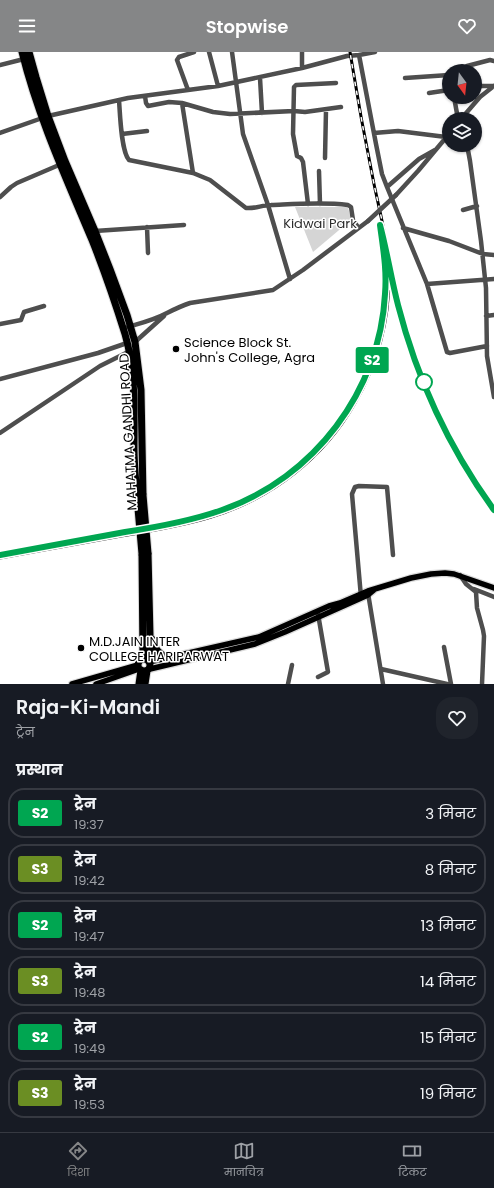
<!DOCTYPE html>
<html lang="hi">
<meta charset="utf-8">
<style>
:root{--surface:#171b24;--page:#20242c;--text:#f1f3f6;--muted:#9ea1a6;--line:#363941;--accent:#858687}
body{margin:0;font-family:Poppins,"Noto Sans Devanagari",sans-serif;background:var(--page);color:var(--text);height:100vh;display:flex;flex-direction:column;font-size:15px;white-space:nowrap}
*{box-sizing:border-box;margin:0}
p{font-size:13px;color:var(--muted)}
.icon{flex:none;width:22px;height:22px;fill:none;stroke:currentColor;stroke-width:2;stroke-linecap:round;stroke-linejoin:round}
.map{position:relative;height:632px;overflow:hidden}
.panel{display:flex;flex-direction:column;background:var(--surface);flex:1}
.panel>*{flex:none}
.badge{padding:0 8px;border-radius:3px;font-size:14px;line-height:26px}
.needle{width:26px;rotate:165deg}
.controls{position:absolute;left:442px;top:12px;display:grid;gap:8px}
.controls a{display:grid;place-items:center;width:40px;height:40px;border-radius:50%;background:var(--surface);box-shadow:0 1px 3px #0004;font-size:20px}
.map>.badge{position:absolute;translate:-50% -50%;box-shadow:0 0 0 2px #fff}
h2{padding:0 16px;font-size:15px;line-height:36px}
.round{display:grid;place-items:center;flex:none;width:42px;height:42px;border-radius:16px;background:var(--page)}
.head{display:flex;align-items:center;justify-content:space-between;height:68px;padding:0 16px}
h1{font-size:19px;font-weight:600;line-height:30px}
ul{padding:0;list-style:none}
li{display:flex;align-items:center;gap:12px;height:50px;margin:0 8px 6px;padding:0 8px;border:2px solid var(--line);border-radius:16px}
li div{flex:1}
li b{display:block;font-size:15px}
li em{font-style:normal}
li .badge{min-width:44px;font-weight:700;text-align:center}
header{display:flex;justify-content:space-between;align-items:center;height:52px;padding:0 16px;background:var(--accent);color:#fff;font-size:18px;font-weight:600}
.dock{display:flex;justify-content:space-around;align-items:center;height:56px;border-top:1px solid var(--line);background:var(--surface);font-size:11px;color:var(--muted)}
.dock a{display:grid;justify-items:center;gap:2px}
.dock .active{color:var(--accent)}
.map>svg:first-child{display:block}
.green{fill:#d5d5d5}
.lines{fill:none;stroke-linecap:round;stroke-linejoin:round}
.major-casing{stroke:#dbdbdb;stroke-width:8}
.highway-casing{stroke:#dbdbdb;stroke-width:9}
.minor{stroke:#4e4e4e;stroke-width:4.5}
.major{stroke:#000;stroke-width:5.5}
.highway{stroke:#000;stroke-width:7}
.rail-casing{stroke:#000;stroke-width:3}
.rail{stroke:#fff;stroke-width:1.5;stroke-dasharray:4.5;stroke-linecap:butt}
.highway-bridge-casing{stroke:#dbdbdb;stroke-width:9;stroke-linecap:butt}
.minor-bridge{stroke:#4e4e4e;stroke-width:4.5}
.highway-bridge{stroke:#000;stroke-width:7}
.line-casing{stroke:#fff;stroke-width:9}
.line{stroke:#00a651;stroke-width:6}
.poi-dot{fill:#000;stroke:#fff;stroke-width:1.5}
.stop-dot{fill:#fff;stroke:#00a651;stroke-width:2}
.labels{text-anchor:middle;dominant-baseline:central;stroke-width:3;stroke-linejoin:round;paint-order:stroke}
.park-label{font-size:13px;fill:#2c2c2c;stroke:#fff}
.poi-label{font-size:13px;fill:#000;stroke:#fff;text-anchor:start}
.street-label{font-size:13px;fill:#000;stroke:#fff}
</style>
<header><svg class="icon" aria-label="menu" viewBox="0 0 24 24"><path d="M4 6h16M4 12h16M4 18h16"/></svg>Stopwise<svg class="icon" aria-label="heart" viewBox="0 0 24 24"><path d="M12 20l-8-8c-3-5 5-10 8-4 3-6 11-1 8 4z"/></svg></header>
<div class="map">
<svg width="494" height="632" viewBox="0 0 494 632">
<rect width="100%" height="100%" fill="#fff"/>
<path class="green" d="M295,155H348L351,168L313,200Z"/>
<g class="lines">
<g class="major-casing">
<path id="major" d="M149,610L259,585L329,554L340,551L368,539L411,526L431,522L445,521L454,522L494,536
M150,617L255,592L285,580L368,543L374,538
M72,632L138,613
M96,632L139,617"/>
</g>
<g class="highway-casing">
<path id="highway" d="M22,0C38,65 66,126 92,188C104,218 115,250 125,282C136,319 134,359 134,397C134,413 136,429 137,445
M29,0L36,25L48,64L65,109L95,179L110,217L127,263L135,290L141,338L143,443
M148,501L150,583L149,610
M142,502L143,607
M152,587C155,597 159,603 169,606
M138 613a6 6 0 1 1 12 0a6 6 0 1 1-12 0Z
M139,632L141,618
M145,632L147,619"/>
</g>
<path class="minor" d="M209,0L218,34
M232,0L243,82L268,153L290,227
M359,3L376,92L382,122L387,135
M0,13L24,7
M302,16V0
M467,19V14L490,8L494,9
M260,26L262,61
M405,26L449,23
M475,34H493
M188,38L177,8L179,5L194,0
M429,41L449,38
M145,44L146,51L148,54L169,50L182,51L213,60L230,62L294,59L305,60L341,55
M454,45L458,67
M119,48C120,61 121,99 129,108L193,121L210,128L246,156C255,157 262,153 271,153C296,152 323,150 348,153L351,155L353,168L358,175
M182,51L193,121
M461,67L480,45L494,34
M0,81L48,64L128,46L218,34L302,16L347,4L359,3L375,0
M374,81L398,79L446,85
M122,82L147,79
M467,93L470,109L481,189L486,236L487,304L494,345
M435,98L419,107L387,135L427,232L447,300L450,301L487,294
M325,106L326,58
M319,119L320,152
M396,143L418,119L449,82
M0,145L11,135L17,131L59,113
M308,152L303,110L301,106L297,104L293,82L294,35L296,33L336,31
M463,158L477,154
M147,175L148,201
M403,176L449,189L483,202L494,203
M95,179L184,173
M427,232L494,227
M486,264L494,263
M0,272L21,268L24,260L44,254
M128,275C141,271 154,268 167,261C175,257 181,254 190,251L273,238L303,218L368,169
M135,290L164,264
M0,327L98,301L127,291
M0,381L100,314L128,300
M460,523L466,532L476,540L477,556L483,578L484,584L482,632
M474,537L494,545
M368,541L383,632
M361,545L352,442L355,435L359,434L387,435L393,503
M318,562L328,620L318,625
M444,595L451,632
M381,617L447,632
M288,632L292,613"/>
<use href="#major" class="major"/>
<use href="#highway" class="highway"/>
<g class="rail-casing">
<path id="rail" d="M392,225C410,309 444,388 494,458
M0,506C40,499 81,491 121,484C151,479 182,474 211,465C271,447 324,406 355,351C378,311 390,265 389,219C388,190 380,161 374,132C365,88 357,44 350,0"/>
</g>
<use href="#rail" class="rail"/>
<g class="highway-bridge-casing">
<path id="highway-bridge" d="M143,443L148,501
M137,445L142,502"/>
</g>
<path class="minor-bridge" d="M368,169L396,143"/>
<use href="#highway-bridge" class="highway-bridge"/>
</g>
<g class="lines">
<g class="line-casing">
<path id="line" d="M0,503C42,495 83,488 125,480C158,475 191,469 222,458C314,426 380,339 385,242C387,218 383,196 380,173C387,199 391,226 398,253C417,327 449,396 494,458"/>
</g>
<use href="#line" class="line"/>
</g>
<g class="poi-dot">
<circle cx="176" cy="297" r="4"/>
<circle cx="81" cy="596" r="4"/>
</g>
<circle class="stop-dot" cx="424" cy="330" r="8"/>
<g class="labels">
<g class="park-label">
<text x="320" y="171">Kidwai Park</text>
</g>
<g class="poi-label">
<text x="184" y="290">Science Block St.<tspan x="184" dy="15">John's College, Agra</tspan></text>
<text x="89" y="589">M.D.JAIN INTER<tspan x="89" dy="15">COLLEGE HARIPARWAT</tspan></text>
</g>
<g class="street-label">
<text transform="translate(128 380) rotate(-93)">MAHATMA GANDHI ROAD</text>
</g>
</g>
</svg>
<div class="controls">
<a><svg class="needle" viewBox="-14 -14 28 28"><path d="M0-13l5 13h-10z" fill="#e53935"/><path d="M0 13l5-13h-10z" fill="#9ea1a6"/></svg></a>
<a><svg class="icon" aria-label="layers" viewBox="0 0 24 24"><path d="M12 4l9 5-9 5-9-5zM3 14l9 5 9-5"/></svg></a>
</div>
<b class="badge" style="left:372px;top:308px;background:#00a651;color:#fff">S2</b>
</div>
<section class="panel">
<div class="head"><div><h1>Raja-Ki-Mandi</h1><p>ट्रेन</p></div><a class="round"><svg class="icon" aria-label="heart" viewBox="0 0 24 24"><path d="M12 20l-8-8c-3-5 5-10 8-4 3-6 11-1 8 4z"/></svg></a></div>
<h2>प्रस्थान</h2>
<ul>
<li><span class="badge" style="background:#00a651;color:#fff">S2</span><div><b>ट्रेन</b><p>19:37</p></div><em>3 मिनट</em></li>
<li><span class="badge" style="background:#6b8e23;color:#fff">S3</span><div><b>ट्रेन</b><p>19:42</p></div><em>8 मिनट</em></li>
<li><span class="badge" style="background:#00a651;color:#fff">S2</span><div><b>ट्रेन</b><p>19:47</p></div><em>13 मिनट</em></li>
<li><span class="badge" style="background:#6b8e23;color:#fff">S3</span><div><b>ट्रेन</b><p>19:48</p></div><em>14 मिनट</em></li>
<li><span class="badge" style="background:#00a651;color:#fff">S2</span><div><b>ट्रेन</b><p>19:49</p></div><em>15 मिनट</em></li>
<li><span class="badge" style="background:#6b8e23;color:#fff">S3</span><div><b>ट्रेन</b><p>19:53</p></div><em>19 मिनट</em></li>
</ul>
</section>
<nav class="dock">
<a class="active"><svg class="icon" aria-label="directions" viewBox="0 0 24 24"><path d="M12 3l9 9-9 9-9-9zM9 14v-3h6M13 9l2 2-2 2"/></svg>दिशा</a>
<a><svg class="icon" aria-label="map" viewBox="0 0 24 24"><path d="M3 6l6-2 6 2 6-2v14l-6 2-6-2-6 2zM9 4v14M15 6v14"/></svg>मानचित्र</a>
<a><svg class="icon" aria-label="tickets" viewBox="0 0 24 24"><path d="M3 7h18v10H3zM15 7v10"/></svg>टिकट</a>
</nav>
